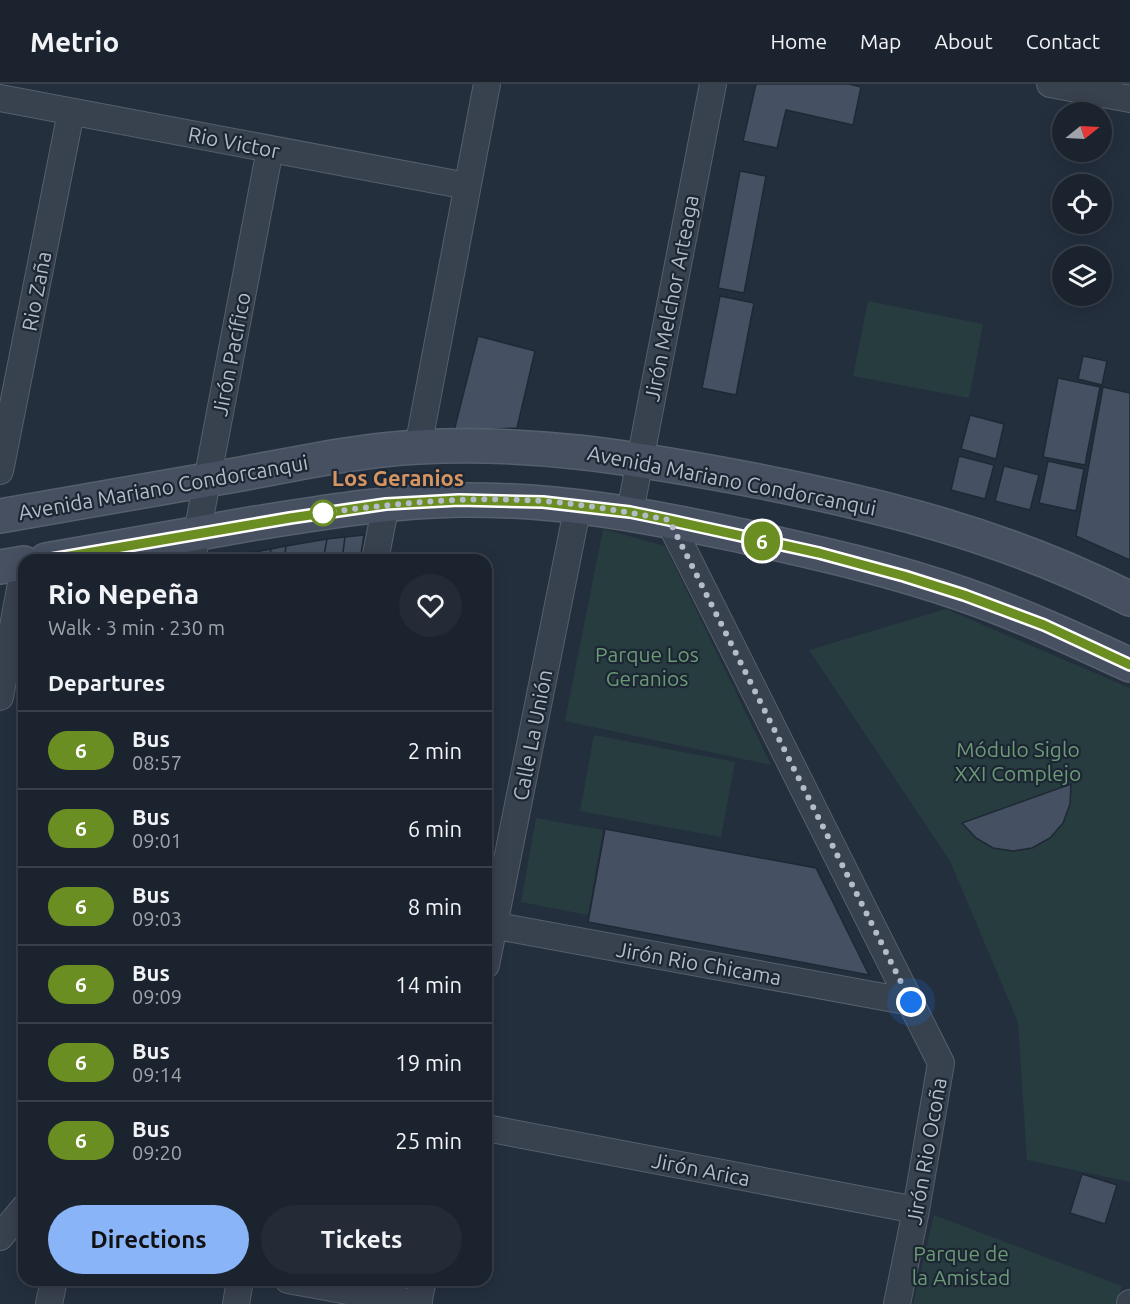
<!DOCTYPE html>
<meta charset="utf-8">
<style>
:root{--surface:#1b232e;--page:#242b36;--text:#f1f3f6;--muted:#a0a4aa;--line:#39404a;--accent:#8ab4f8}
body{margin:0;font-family:Ubuntu,sans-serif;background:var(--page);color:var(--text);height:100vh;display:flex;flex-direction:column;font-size:22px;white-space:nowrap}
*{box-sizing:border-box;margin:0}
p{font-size:20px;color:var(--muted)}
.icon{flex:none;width:33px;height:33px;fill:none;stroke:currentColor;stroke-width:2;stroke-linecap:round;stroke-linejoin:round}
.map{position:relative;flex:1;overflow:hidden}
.sheet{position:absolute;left:18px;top:470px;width:474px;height:732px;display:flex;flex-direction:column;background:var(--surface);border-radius:18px;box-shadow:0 3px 15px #0003,0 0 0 2px var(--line)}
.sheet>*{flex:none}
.badge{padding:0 12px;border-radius:20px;font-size:21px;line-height:39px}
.needle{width:39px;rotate:72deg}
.buttons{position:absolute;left:1052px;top:18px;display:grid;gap:12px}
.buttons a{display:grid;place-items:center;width:60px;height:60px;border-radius:50%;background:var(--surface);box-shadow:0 3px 15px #0003,0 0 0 2px var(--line);font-size:30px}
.you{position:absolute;width:30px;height:30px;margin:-15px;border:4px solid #fff;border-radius:50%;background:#1a73e8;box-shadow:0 0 0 9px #1a73e833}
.map>.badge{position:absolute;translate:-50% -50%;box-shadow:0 0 0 3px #fff}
h2{padding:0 30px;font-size:22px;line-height:54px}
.round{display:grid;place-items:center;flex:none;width:63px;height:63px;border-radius:32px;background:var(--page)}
.summary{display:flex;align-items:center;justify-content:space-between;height:102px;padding:0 30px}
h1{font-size:28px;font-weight:700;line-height:45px}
.primary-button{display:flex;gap:12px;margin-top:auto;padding:12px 30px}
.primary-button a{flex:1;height:69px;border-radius:36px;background:var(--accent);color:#111;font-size:24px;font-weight:700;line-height:69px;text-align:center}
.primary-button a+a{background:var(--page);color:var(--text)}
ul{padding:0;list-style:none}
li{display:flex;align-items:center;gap:18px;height:78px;padding:0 30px;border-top:2px solid var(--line)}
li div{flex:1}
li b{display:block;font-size:22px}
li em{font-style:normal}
li .badge{min-width:66px;font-weight:700;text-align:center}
header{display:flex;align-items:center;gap:36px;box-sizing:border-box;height:84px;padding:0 30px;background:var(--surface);border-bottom:2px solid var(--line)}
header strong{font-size:28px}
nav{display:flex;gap:33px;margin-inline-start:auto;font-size:21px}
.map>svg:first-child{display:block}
.green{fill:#263c3f}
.building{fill:#455162;stroke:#1f2835;stroke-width:1.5}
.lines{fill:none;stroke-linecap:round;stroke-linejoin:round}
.minor-casing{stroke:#565f6c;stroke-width:28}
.secondary-casing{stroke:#565f6c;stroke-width:36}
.minor{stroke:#38414e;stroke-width:26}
.secondary{stroke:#465061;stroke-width:33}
.line-casing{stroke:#fff;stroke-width:14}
.line{stroke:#6b8e23;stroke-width:9}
.walk{stroke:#b4bcc9;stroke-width:6;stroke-dasharray:0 10.8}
.stop-dot{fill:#fff;stroke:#6b8e23;stroke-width:3}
.labels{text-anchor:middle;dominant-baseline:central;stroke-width:4.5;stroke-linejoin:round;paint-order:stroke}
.street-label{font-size:21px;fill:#b4bcc9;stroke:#1d2633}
.park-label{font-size:21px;fill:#6b9a76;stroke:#1d2633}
.neighbourhood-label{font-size:22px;font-weight:bold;fill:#d59563;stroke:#1d2633}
</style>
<header>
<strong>Metrio</strong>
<nav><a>Home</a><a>Map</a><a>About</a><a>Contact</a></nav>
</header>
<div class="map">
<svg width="1130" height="1220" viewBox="0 0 1130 1220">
<rect width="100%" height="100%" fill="#242f3e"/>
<path class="green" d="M868,217L983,240L969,314L853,292Z
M603,445L665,462L771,681L565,637Z
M946,525L1130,604V1098L1027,1076L1018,938L950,777L809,566Z
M594,651L735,678L721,753L580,727Z
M536,734L603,746L588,831L521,818Z
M934,1131L1122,1202L1116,1220H913Z"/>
<path class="building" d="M756,0H849L861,3L853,41L786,26L777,64L743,57Z
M740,87L766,92L744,209L718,204Z
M720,212L754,219L736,311L702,304Z
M478,252L535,267L517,344L454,347Z
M1083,272L1107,277L1102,301L1078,295Z
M1058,294L1100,303L1085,381L1043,373Z
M1103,303L1130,309V476L1076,452Z
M970,331L1004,340L996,375L961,365Z
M959,372L994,381L985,415L951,406Z
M1048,377L1084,385L1076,427L1039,419Z
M1004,382L1039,391L1030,426L995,417Z
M364,451L360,476H342L345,453Z
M345,453L342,476H323L327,455Z
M327,455L323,476H284L286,462Z
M286,462L284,476H269L271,465Z
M271,465L269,476H254L255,468Z
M255,468L254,476H215V474Z
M1071,700L1070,720L1063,739L1050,754L1032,764L1013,767L993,764L976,754L962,739Z
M605,745L816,784L869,891L588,838Z
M1082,1090L1117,1101L1105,1140L1070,1129Z"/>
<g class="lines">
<g class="minor-casing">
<path id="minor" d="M1050,0L1130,15
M0,14L467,102
M418,363L487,0
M0,387L71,28
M630,428L713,0
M669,437L941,979L916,1126L897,1220
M192,476L270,65
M375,476L386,420
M0,613L24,483
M486,840L911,918
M486,881L578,421
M486,1044L916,1126
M0,1153L24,1124
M288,1196L419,1220
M49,1220L54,1196
M236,1220L240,1196
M418,1220L423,1196
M1130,1220V1219"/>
</g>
<g class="secondary-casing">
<path id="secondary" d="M0,432C80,418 161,404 241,390C300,379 360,366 419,363C530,357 629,373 737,393C875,419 1004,451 1130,515
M46,476C114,464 182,452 250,440C320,429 390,417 461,416C559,415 643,431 738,451C814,468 891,485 965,511C1022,531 1076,556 1130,581
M0,483L24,479"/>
</g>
<use href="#minor" class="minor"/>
<use href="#secondary" class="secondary"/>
</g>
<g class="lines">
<g class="line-casing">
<path id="line" d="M46,476L290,434L386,420L459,416L543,418L630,428L669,436L819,469L904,492L964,511L1044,541L1130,581"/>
</g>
<use href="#line" class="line"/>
<path class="walk" d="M323,429C390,420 457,413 524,416C573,418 622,427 669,436L911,918"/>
</g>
<circle class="stop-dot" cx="323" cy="429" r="12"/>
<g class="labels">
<g class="street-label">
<text transform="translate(234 58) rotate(11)">Rio Victor</text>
<text transform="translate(36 207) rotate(-79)">Rio Zaña</text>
<text transform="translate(671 214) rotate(-79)">Jirón Melchor Arteaga</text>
<text transform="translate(231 270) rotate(-79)">Jirón Pacífico</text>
<text transform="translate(732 396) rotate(11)">Avenida Mariano Condorcanqui</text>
<text transform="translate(163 403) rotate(-10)">Avenida Mariano Condorcanqui</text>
<text transform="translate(532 651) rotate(-79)">Calle La Unión</text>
<text transform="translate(699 879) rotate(10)">Jirón Rio Chicama</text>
<text transform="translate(926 1067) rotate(-80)">Jirón Rio Ocoña</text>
<text transform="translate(701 1085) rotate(11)">Jirón Arica</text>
</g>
<g class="park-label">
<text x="647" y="570">Parque Los<tspan x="647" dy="24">Geranios</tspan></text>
<text x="1018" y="665">Módulo Siglo<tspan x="1018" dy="24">XXI Complejo</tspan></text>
<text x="961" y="1169">Parque de<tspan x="961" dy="24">la Amistad</tspan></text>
</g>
<g class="neighbourhood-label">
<text x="398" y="393">Los Geranios</text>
</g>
</g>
</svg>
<div class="buttons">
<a><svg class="needle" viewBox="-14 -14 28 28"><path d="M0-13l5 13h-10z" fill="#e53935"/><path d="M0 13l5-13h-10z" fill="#a0a4aa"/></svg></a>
<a><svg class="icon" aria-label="locate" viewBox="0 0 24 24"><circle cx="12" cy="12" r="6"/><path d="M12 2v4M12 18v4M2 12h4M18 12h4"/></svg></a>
<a><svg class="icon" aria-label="layers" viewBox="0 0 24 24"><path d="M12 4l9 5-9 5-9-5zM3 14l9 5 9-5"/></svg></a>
</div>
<div class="you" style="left:911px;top:918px"></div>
<b class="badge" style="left:762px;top:457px;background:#6b8e23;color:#fff">6</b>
<section class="sheet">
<div class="summary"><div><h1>Rio Nepeña</h1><p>Walk · 3 min · 230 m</p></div><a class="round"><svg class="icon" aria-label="heart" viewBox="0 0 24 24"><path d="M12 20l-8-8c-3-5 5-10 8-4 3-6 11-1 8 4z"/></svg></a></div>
<h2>Departures</h2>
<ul>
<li><span class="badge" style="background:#6b8e23;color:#fff">6</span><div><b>Bus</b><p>08:57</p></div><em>2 min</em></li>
<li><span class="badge" style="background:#6b8e23;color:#fff">6</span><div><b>Bus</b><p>09:01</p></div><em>6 min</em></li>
<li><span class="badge" style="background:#6b8e23;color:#fff">6</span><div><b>Bus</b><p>09:03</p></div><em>8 min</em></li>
<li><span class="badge" style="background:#6b8e23;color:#fff">6</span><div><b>Bus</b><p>09:09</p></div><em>14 min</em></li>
<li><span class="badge" style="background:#6b8e23;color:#fff">6</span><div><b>Bus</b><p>09:14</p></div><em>19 min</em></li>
<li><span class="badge" style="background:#6b8e23;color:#fff">6</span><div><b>Bus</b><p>09:20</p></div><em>25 min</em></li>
</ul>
<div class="primary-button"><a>Directions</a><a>Tickets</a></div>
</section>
</div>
